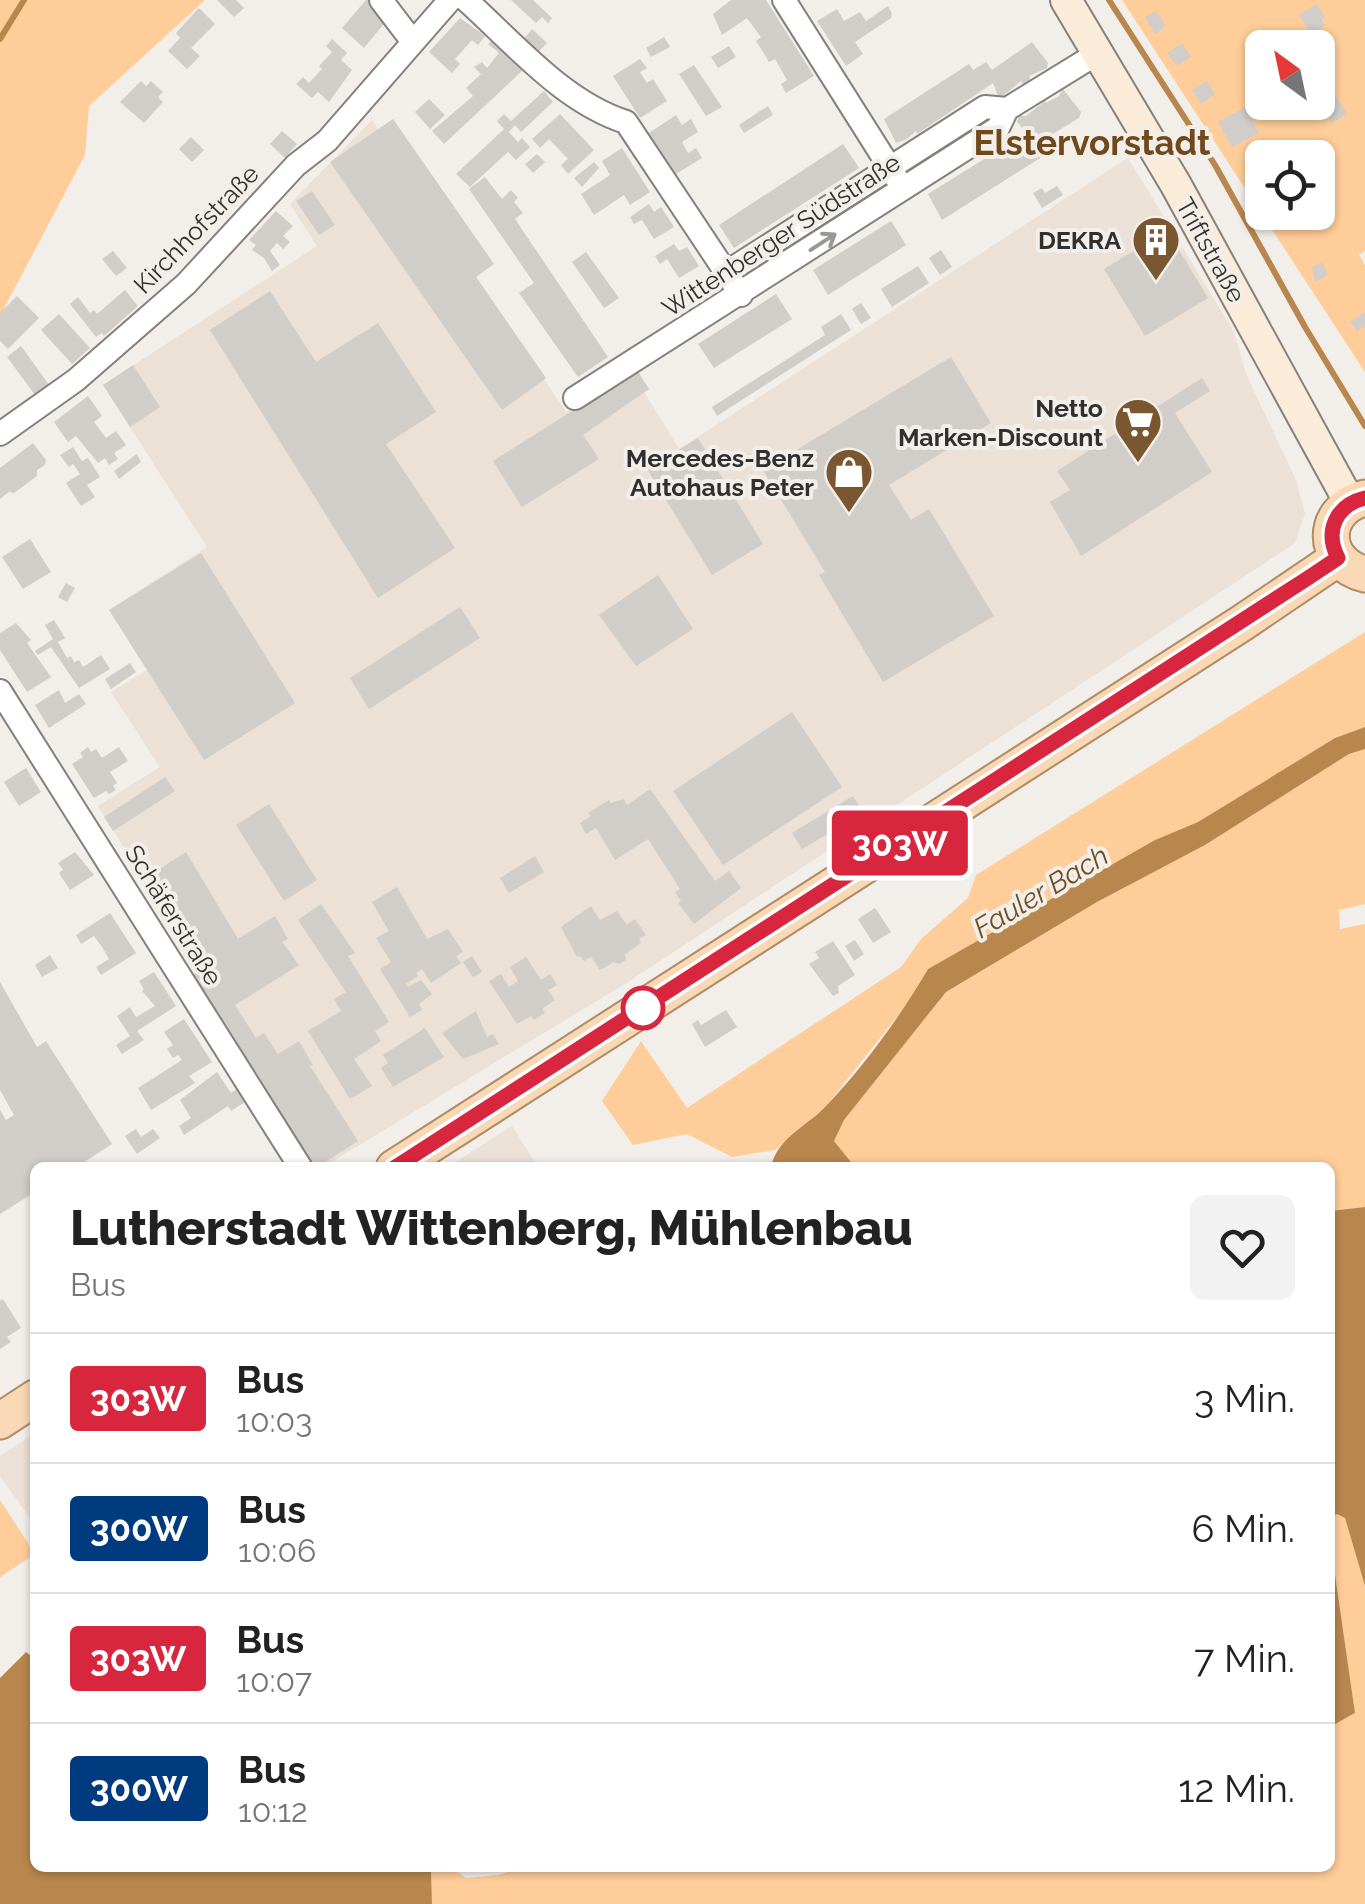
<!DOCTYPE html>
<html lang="de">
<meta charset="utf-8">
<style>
:root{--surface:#fff;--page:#f2f2f2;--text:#222;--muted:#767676;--line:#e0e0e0}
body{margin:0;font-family:Raleway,sans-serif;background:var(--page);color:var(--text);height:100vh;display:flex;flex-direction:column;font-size:38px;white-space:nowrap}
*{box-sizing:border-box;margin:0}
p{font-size:32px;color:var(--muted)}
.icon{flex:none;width:55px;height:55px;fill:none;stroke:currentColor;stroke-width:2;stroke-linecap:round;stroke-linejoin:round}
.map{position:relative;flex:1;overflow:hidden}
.details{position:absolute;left:30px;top:1162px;width:1305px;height:710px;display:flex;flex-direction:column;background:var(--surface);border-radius:15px;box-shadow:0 2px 8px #0004}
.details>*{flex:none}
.badge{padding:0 20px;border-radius:8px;font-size:35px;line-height:65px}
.needle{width:65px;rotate:327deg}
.tools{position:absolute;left:1245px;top:30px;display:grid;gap:20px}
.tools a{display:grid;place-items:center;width:90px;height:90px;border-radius:15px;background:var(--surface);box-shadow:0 2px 8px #0004;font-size:50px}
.map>.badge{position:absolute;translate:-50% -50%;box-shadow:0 0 0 5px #fff}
.round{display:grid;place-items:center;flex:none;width:105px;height:105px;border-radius:15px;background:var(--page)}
.head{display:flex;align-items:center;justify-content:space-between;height:170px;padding:0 40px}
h1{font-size:48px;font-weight:800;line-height:75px}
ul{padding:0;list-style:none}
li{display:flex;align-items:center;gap:30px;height:130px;padding:0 40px;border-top:2px solid var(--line)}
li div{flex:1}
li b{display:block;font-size:38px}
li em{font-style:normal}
li .badge{min-width:110px;font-weight:700;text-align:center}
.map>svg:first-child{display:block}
.built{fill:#ebe1d6}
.green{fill:#fecd99;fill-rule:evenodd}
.water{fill:#b9874d}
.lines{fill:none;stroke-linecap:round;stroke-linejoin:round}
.stream{stroke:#b9874d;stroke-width:6}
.building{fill:#d1cdc8}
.street-casing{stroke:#85807c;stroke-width:26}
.secondary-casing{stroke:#85807c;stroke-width:34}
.primary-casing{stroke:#af8c66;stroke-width:39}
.street{stroke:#fff;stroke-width:22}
.secondary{stroke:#fbecda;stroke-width:30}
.primary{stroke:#f8d8b5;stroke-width:35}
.oneway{stroke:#989896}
.line-casing{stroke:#fff;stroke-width:22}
.line{stroke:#d7263d;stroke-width:15}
.stop-dot{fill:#fff;stroke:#d7263d;stroke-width:5}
.labels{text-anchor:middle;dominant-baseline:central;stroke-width:8;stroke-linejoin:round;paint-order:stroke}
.street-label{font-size:25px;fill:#32302e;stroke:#f2eee9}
.poi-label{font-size:25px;font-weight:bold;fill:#32302e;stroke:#f2eee9;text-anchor:end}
.water-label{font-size:28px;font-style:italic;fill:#704c20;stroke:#f2eee9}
.district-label{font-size:35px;font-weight:bold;fill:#6f491b;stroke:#f2eee9}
</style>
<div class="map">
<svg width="1365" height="1904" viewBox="0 0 1365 1904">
<rect width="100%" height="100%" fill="#f2eee9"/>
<path class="built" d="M372,120L566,412L632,372L679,449L1128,158L1234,332L1246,374L1296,480L1305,514L1295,543L628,982L323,1167L98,806L160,767L111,692L147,670L109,610L207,547L103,385L317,246L290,204Z
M512,1126L538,1167H448Z
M35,1433V1525L0,1476V1456Z"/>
<path class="green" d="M0,0H205L89,106L85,155L0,316Z
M1122,0H1365V251L1359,255L1365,265V372ZM1262,48H1318V102H1262ZM1262,158H1318V212H1262Z
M1365,632V727L1335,738L1198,822L1155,840L928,969L908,1003L826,1106L775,1150L732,1157L687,1134L633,1145L602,1101L641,1041L687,1108L901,967L921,939L968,898L976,875Z
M1365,749V904L1339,910L1340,929L1365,924V1207L1330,1211V1168L855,1167L834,1141L844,1120L946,992L1097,902L1205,845L1349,754Z
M0,1500L35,1554L0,1577Z
M1337,1514L1345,1518L1365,1586V1904H432L431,1868H452L466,1878L498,1875L519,1868H1330V1727L1355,1713L1330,1540V1518Z"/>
<path class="water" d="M1365,727V749L1349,754L1205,845L1097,902L946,992L844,1120L834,1141L855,1167H771C777,1138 806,1127 826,1106C862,1069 902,1014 928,969L1155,840L1198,822L1335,738Z
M1365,1207V1586L1345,1518L1337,1514L1330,1518V1211Z
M1330,1540L1355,1713L1330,1727Z
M26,1652L35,1659V1868H431L432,1904H0V1678Z"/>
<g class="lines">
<path class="stream" d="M1109,0L1215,165L1305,327L1365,426
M0,39L24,0"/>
</g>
<path class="building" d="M217,0H236L244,8L234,17Z
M366,0H374L387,20L364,48L342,28Z
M511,0H533L552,18L548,23L542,17L536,23Z
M731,0H766L814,76L786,93L781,84L787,80L775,59L769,62L763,52L756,41L761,37L747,18L722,35L713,14Z
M1316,4L1325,17L1321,20L1325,25L1311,34L1299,15Z
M888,6L892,14L891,18L855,42L863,54L846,66L817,21L837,9L844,21L860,12L866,21Z
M199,8L215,24L191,48L200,56L187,69L168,51L180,38L176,33Z
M1156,11L1166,26L1155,34L1145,17Z
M460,18L485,36L478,45L472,40L455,59L460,64L452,73L429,52Z
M532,29L547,43L537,53L523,40Z
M495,37L524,69L444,144L432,131L473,96L466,88L481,74L474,67L482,62L487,68L499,53L488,44Z
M664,37L670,47L651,57L646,48Z
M332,39L347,53L341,60L352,70L329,102L318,92L312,98L296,84L303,77L309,83L322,69L319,66L332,52L326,46Z
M1032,42L1048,63L1047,68L1029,76L1031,80L1023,85L1021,81L1003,96H998L993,83L917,134L916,131L907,139L896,143L884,119L969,64L973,70L986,62L992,70Z
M1182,43L1191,57L1177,66L1167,53Z
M729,46L736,57L718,68L711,57Z
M640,59L647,68L640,72L647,83L653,79L667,101L640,118L613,76Z
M694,65L722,107L706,116L679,74Z
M141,81L146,86L151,81L163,92L158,97L163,102L144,123L120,102Z
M1207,81L1215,94L1201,104L1192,90Z
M1063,89L1081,112L1079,118L1038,143L1045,155L942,220L928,194L989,156L987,153L996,148L998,151L1026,132L1017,122L1019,116H1026L1045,101L1046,103L1059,96Z
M544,91L553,102L521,132L515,125L509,132L518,142L522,138L530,147L516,160L508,152L470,187L456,174L504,129L497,121L504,114L511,121Z
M1335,95L1347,114L1332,123L1321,106Z
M429,99L445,115L430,129L415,112Z
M768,106L773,115L744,133L739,125Z
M1245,107L1259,133L1232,147L1218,122Z
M560,114L594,150L568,174L561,165L568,159L549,139L540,148L532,139Z
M676,115L682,125L691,119L698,132L682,142L688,153L696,148L702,158L676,174L649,133Z
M393,119L494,264L476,277L546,378L502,410L330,162Z
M282,131L297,144L285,158L270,144Z
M191,137L204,150L192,162L179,149Z
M843,144L859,168L734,248L719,225Z
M622,148L650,192L630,205L624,195L594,215L581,194L610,175L602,161Z
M537,154L545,162L533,173L525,164Z
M594,162L599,168L582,187L574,178Z
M485,177L502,199L511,190L518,198L514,202L523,213L515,219L608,357L578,377L519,293L534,283L469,189Z
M1057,186L1063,195L1042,208L1033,193L1042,188L1045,193Z
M312,191L335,225L319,235L296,201Z
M649,204L654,212L661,207L674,227L654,239L642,220L634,224L630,217Z
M276,211L293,226L283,236L290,242L283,249L277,243L270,251L280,265L272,271L264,258L252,250L256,245L249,240Z
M891,221L906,245L828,295L813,270Z
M1175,243L1208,298L1145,336L1104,269L1140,247L1148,261Z
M674,244L679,251L687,247L699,266L679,278L667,259L660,264L655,256Z
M941,250L952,267L940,275L929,258Z
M113,251L127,268L116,276L102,259Z
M586,252L619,298L604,308L572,262Z
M1322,262L1328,275L1315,282L1312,267Z
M918,266L929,283L892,307L881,289Z
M696,279L706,292L690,303L681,290Z
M125,290L138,306L104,336L102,333L96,337L70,304L78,297L90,313L94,310L97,314Z
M270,291L316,362L378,323L436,412L386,444L455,548L378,598L210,330Z
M776,294L792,319L714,368L698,344Z
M17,296L39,318L8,349L0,341V313Z
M861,303L871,318L861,324L852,309Z
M1365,312V326L1357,331L1350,322Z
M59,314L90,348L72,364L41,330Z
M841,314L851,330L717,416L712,407L825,335L821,327Z
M21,346L52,389L38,399L7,357Z
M951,357L991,423L889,485L911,520L929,509L994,616L883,682L819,575L825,572L763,470Z
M133,365L160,407L130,427L103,385Z
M637,370L649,389L583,435L599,459L522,507L493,461Z
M1202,378L1210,391L1175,413L1212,472L1081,556L1050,502L1070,490L1057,471Z
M88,396L102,416L94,422L106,438L116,431L126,445L114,453L118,459L109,465L105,458L98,463L76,436L68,442L54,422Z
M698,438L763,544L712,575L647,469Z
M33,443L46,460L45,465L37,470V476L14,493L9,492L0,499V468Z
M73,447L82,461L88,458L100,477L87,485L95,497L81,506L66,483L80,474L73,464L69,467L60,455Z
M137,454L141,462L119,479L114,471Z
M30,539L51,572L23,589L2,557Z
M201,553L295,703L204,760L109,610Z
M658,575L693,629L636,666L599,615Z
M66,583L75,588L67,602L58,597Z
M460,607L480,638L369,709L350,678Z
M54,620L65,638L58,642L67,658L71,656L74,662L79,660L83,667L101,655L110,669L79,688L51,647L38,655L35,651L53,639L45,625Z
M16,623L31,640L27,643L51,677L27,692L0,650V633Z
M130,663L136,672L111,689L105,679Z
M59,690L65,703L79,694L86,704L49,728L35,705Z
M792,712L842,787L723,865L673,791Z
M88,747L91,752L96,749L102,758L119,747L128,761L110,772L117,783L113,786L116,790L109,794L106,791L94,798L72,764L83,757L80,753Z
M26,768L41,792L19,806L4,782Z
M165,777L175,791L113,831L104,817Z
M650,789L715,881L729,871L741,888L694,924L678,903L681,901L675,892L680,889L648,839L615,860L596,828L586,834L580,823L591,816L588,813L609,800L611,803L624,799L627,805Z
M853,796L863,812L856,816L860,823L840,835L836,829L802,849L792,833Z
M269,804L317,880L284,901L236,825Z
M75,852L94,875L70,890L59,873L63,870L58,863Z
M186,852L238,939L275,916L288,939L282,942L299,965L235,1005L256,1038L264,1033L278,1054L299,1041L313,1065L310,1066L358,1141L316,1168H311L192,978L198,967L144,879Z
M535,856L544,872L509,893L500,878Z
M397,887L427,939L448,929L463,952L456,956L461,963L431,983L422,969L416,973L418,976L406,984L408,987L421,980L432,994L419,1004L422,1010L410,1017L380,969L391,962L376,938L389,931L372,902Z
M321,904L355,953L348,956L389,1022L375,1031L381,1041L354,1059L372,1086L350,1099L308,1031L341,1011L334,999L346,992L298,920Z
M591,906L600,920L617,911L627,925L635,919L646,935L639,939L641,943L625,954L626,960L619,964L614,962L600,970L591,957L584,961L580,956L577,957L561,927Z
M875,908L891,932L873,943L858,919Z
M110,913L136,953L101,975L96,967L109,959L102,947L94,936L81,944L76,935Z
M855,940L864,954L854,961L845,946Z
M833,941L855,975L838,986L839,993L833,996L809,964L819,958L815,952Z
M50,955L58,968L42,977L35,965Z
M472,956L482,972L473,977L463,962Z
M526,957L541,980L550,974L557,985L548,990L555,1000L542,1009L545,1013L534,1020L531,1016L517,1024L489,981L501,974L509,987L518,981L510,967Z
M154,972L176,1006L137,1031L144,1040L122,1054L116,1045L130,1036L117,1016L130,1007L136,1017L155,1006L142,991L144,989L139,981Z
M0,982L37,1047L46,1041L112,1144L75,1168H35V1192L0,1214V1110L6,1120L14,1115L0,1090Z
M726,1010L737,1027L705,1047L692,1024L698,1020L701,1025Z
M476,1011L487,1037L493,1034L499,1044L463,1059L442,1033Z
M184,1019L212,1062L189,1076L195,1083L151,1110L138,1088L182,1060L178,1055L173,1058L167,1049L173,1045L164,1032Z
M425,1028L444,1057L393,1087L381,1068L388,1063L383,1055Z
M217,1072L231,1093L242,1085L250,1099L231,1111L228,1106L184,1135L179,1126L191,1118L180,1100Z
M136,1129L141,1137L153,1129L160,1138L137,1154L125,1136Z
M3,1299L21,1328L7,1337L11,1342L0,1349V1301Z"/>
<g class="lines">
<g class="street-casing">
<path id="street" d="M381,0L413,42
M466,0C514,43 563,102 626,122L741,295
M784,0L897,179
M724,274L985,107L1007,109
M575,398L998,128L1007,109L1098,53
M0,434L76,380L186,284L296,165L327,141L450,0
M0,691L301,1168"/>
</g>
<g class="secondary-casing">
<path id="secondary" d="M1066,0L1176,185L1350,503"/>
</g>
<g class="primary-casing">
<path id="primary" d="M1365,498C1320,509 1320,563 1365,574
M394,1168L1242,623L1338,558
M0,1421L35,1398"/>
</g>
<use href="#street" class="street"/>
<use href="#secondary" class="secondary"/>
<use href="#primary" class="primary"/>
</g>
<defs><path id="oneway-shaft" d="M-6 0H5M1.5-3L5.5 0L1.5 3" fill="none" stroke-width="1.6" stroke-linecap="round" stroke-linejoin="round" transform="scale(2.5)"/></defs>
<use class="oneway" href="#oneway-shaft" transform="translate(823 242) rotate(-33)"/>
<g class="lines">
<g class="line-casing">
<path id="line" d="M394,1168L1308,578L1338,558C1324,531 1336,505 1365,498"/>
</g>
<use href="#line" class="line"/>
</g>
<defs>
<g id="building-pin" transform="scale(2.5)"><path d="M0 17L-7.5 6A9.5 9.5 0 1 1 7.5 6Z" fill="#7a5730" stroke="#f2eee9"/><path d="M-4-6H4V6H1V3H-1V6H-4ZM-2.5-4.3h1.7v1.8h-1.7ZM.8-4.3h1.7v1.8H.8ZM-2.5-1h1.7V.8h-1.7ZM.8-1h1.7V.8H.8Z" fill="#fff"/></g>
<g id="supermarket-pin" transform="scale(2.5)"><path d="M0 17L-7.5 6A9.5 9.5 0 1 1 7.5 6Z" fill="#7a5730" stroke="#f2eee9"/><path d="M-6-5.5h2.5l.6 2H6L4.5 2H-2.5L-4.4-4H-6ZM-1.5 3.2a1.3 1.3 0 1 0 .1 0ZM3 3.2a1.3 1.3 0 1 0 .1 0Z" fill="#fff"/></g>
<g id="shop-pin" transform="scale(2.5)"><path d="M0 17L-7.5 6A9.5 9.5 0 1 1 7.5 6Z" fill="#7a5730" stroke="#f2eee9"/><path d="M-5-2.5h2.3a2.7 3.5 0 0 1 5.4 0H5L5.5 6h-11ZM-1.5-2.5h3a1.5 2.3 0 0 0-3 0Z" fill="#fff"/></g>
</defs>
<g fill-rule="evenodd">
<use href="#building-pin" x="1156" y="240"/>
<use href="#supermarket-pin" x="1138" y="422"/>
<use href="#shop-pin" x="849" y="472"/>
</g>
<circle class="stop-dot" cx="643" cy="1008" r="20"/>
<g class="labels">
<g class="street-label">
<text transform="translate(196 229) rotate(-46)">Kirchhofstraße</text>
<text transform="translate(781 235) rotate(-33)">Wittenberger Südstraße</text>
<text transform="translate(1211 250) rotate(61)">Triftstraße</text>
<text transform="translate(174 915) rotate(58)">Schäferstraße</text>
</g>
<g class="poi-label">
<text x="1121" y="240">DEKRA</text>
<text x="1103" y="408">Netto<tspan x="1103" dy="29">Marken-Discount</tspan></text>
<text x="814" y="458">Mercedes-Benz<tspan x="814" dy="29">Autohaus Peter</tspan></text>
</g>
<g class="water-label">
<text transform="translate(1041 892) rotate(-31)">Fauler Bach</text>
</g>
<g class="district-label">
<text x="1092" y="142">Elstervorstadt</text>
</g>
</g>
</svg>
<div class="tools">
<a><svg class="needle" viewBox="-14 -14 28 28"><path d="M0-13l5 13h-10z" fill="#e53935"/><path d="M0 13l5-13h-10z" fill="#767676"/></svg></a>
<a><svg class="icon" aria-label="locate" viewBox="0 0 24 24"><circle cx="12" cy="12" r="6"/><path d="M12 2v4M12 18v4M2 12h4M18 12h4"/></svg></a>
</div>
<b class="badge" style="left:900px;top:843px;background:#d7263d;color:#fff">303W</b>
<section class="details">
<div class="head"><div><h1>Lutherstadt Wittenberg, Mühlenbau</h1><p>Bus</p></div><a class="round"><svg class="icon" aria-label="heart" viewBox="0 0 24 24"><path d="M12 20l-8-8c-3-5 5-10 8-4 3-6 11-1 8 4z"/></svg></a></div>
<ul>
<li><span class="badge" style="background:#d7263d;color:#fff">303W</span><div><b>Bus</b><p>10:03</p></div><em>3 Min.</em></li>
<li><span class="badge" style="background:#003b80;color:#fff">300W</span><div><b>Bus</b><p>10:06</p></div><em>6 Min.</em></li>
<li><span class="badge" style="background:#d7263d;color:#fff">303W</span><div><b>Bus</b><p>10:07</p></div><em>7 Min.</em></li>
<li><span class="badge" style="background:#003b80;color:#fff">300W</span><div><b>Bus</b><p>10:12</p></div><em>12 Min.</em></li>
</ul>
</section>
</div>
